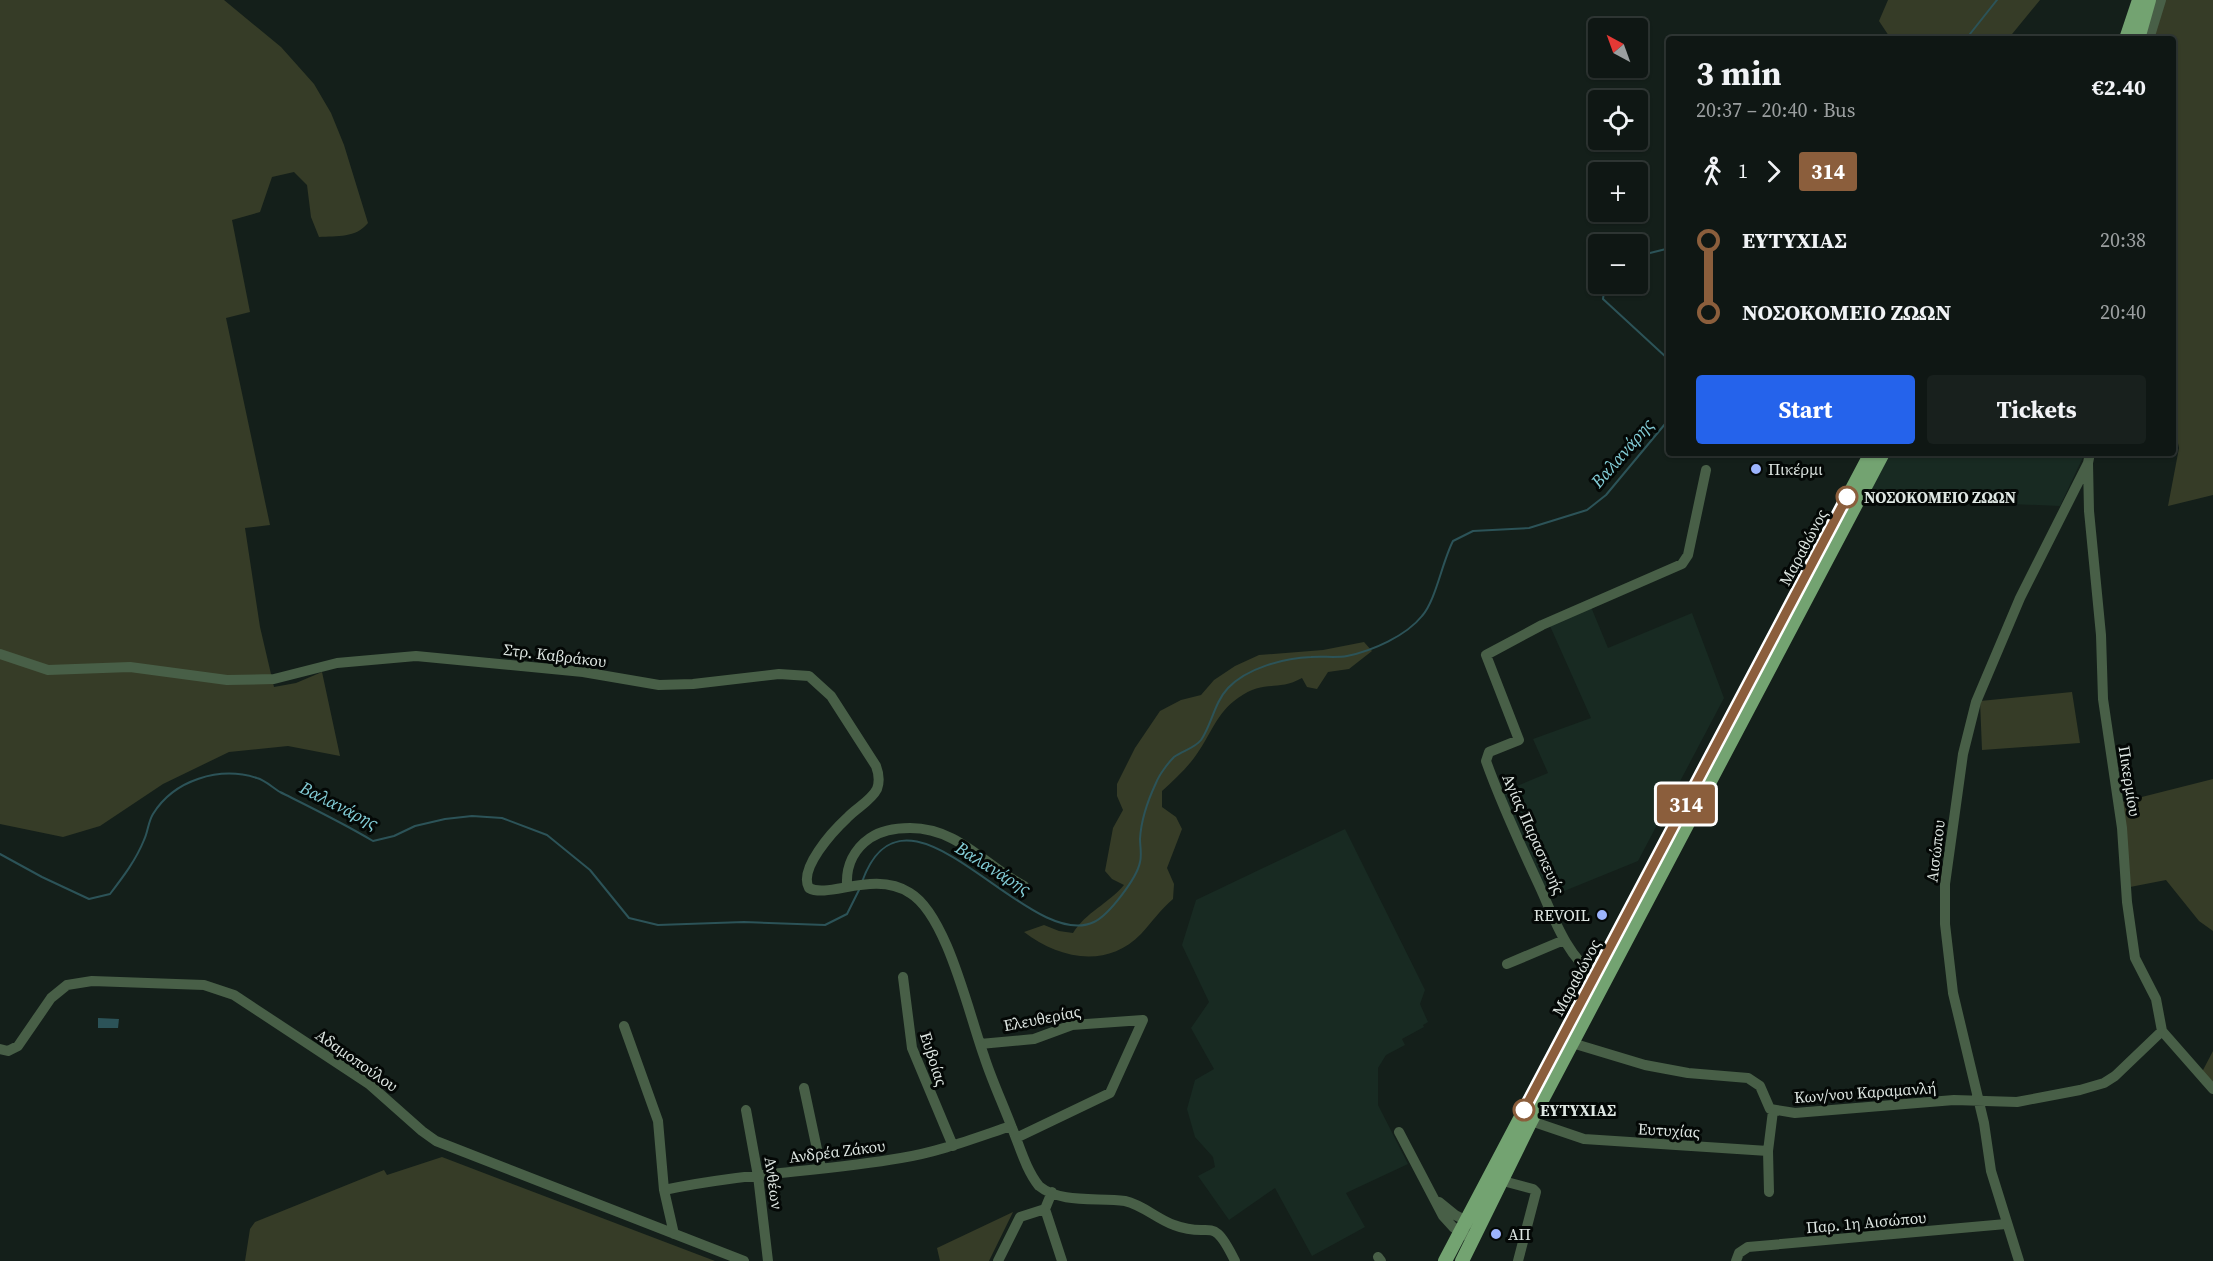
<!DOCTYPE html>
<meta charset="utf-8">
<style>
:root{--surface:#0f1714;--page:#18201d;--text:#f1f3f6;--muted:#9b9fa0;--line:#2f3634;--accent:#2563eb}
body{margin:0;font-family:"Source Serif 4",serif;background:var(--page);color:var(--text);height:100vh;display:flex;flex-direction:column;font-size:22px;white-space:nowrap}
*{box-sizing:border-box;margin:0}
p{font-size:20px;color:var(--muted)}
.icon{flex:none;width:33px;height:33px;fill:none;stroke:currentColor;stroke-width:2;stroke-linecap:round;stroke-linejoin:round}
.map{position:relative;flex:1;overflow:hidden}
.panel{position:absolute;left:1666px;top:36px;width:510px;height:420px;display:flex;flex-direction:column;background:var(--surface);border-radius:6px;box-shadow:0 2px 4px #0004,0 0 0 2px var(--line)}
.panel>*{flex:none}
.badge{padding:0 12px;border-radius:4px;font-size:21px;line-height:39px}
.needle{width:39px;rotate:319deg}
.fabs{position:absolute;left:1588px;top:18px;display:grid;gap:12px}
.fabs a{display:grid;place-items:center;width:60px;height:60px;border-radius:6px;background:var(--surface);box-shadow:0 2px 4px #0004,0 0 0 2px var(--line);font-size:30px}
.map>.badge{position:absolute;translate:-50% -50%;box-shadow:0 0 0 3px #fff}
.legs{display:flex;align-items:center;gap:9px;height:66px;padding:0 30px;font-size:20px}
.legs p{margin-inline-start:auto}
.headline{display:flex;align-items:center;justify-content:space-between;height:102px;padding:0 30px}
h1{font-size:33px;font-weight:700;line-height:45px}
.primary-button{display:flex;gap:12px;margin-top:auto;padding:12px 30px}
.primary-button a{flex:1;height:69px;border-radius:6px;background:var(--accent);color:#fff;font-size:24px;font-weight:700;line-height:69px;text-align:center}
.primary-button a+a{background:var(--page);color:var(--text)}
ul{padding:0 30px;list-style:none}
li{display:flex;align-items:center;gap:21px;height:72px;font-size:22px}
li i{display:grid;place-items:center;width:9px;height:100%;margin:0 8px;background:currentColor}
li i::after{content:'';width:15px;height:15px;margin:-8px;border:4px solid;border-radius:50%;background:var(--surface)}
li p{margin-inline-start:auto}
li:first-child i{background:linear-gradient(#0000 50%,currentColor 0)}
li:last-child i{background:linear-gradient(currentColor 50%,#0000 0)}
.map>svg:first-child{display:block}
.built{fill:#182a22}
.green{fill:#363c27}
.water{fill:#2c5358}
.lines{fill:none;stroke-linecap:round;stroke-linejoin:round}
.stream{stroke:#2c5358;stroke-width:2}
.minor{stroke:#485f47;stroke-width:10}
.major{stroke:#73a371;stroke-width:14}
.line-1-casing{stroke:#fff;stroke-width:14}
.line-1{stroke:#8b5e3c;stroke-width:9}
.poi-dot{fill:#9cb4fd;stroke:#040806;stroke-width:2}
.stop-1-dot{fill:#fff;stroke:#8b5e3c;stroke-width:3}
.labels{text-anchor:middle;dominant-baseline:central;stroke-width:6;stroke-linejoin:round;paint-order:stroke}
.poi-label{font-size:16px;fill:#dfe7e3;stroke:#040806;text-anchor:start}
.stop-label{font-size:16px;font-weight:bold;fill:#dfe7e3;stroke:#040806;text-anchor:start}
.street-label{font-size:16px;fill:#dfe7e3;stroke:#040806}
.water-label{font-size:18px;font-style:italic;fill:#83cdd7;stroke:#040806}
</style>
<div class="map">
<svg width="2213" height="1261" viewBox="0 0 2213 1261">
<rect width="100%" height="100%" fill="#141f1a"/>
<path class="built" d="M1888,453H2085L2060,506L1863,498Z
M1591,607L1608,648L1692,613L1724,698L1638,861L1547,898L1500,793L1548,773L1533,739L1591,718L1550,626Z
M1345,829L1425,990L1420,1004L1428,1022L1423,1025L1424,1027L1402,1039L1405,1045L1386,1055L1378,1068V1105L1408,1164L1346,1193L1365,1227L1312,1256L1275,1188L1229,1220L1198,1176L1215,1167L1213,1157L1195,1137L1187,1109L1195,1080L1214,1069L1191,1028L1209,1002L1182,945L1196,900Z"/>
<path class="green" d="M0,0H224L281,47L314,84L331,113L344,145L368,223C356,238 337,236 319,237L311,217L307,185L294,172L272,177L260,212L232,220L250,312L226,318L270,525L245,528L260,627L274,687L296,683L322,672L340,756L288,746L229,752L163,784L100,826L63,837L0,824Z
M1888,0H2040L2008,39H1891L1879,21Z
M2155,0H2213V495L2168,506L2179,448L2174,424V39H2142Z
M1364,642L1372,651L1349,669L1328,672L1317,689L1307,687L1302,678C1277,692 1264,679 1238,698C1216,713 1210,737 1194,758C1185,770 1173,781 1162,791V807L1176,817L1182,829L1167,868L1174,884L1173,899C1160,910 1152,922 1141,934C1107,969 1059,959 1024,932L1044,925L1059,931L1073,933C1086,912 1108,904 1124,885L1112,879L1105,871L1113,828L1123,810L1117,796V784L1135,748L1160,711L1181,700L1201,695L1214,680L1235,666L1259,655L1323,650Z
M2072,692L2080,743L1982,750L1980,701Z
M2213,779V931L2199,921L2166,880L2130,887L2122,802Z
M2213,1051V1084L2202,1072Z
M442,1157L715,1261H245L250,1229L255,1222L384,1170L387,1175Z
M1013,1212L989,1261H940L937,1248Z"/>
<path class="water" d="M98,1018L119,1019L118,1028H98Z"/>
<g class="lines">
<path class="stream" d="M1966,39L1997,0
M1638,256L1670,248
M1605,284L1603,299L1667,358L1670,365
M0,854L42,877L89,899L110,894C123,877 136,860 144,840C148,832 148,822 153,814C174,780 219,766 257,778C265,780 273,788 280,792C312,808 343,823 373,841L394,836L415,826L445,819L472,816L502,818L547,835L590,870L629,918L658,925L744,922L825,925L847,914L859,890
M862,882C906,758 1027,954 1094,922C1109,915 1137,878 1140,862C1142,855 1140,846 1140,839C1141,821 1148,800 1156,783C1159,775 1168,763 1174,757C1182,751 1195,748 1201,740C1212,724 1214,703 1228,688C1247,668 1284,658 1311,657C1323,656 1336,658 1347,656C1372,651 1406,636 1422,616C1436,600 1442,562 1453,541L1473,531L1529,528L1587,510L1606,495L1670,418"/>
<path class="minor" d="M2149,39L2161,0
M2090,453L2088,463L2089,511L2101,635L2103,699L2122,828L2127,902L2135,958L2156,999L2162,1031L2213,1089
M0,654L48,670L130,667L227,680L274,679L337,663L416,656L583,672L659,685L693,684L779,674L809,676L831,696L876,766C879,774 880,781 877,789C871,801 856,808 847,818C833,831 798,869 809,888C829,899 874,870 910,893C947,915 969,1015 984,1056C992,1081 1003,1104 1012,1128C1020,1147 1026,1170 1039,1186C1061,1204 1098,1197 1125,1201C1143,1205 1157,1219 1174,1225C1213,1240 1211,1212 1235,1261
M847,885C846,866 854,849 870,838C882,830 897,828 910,828C958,828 984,865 1024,886
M1507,964L1564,940
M1595,976C1565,954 1553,915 1538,883C1519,842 1501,803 1486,761L1489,752L1519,740L1486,655L1542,625L1682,564L1688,555L1706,470
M903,977L912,1048L953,1146
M624,1026L658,1121L664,1190L674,1234
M1572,1043L1645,1065L1688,1073L1748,1078L1760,1086L1770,1109L1795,1113L1954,1100L2017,1102L2080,1090L2104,1083L2115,1076L2162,1031
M980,1044L1034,1039L1072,1025L1143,1020L1110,1093L1016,1138
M0,1049L8,1051L18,1046L51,998L67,985L92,981L204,985L234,995L369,1084L422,1131L436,1141L744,1261
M804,1088L821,1168
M746,1110L758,1176L768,1261
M1531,1121L1584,1139L1768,1151
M1399,1132L1443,1216L1453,1227L1465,1235
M1503,1181L1533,1189L1536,1192L1518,1261
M664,1190C742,1173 822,1172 901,1158C939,1152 975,1138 1011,1126
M1769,1192L1768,1151L1773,1111
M1439,1202L1455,1215L1471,1223
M1045,1209L1062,1261
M1378,1257L1381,1261
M998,1261L1020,1217L1045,1209L1052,1192
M1736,1261L1739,1253L1748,1247L2006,1224
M2019,1261L1991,1171L1984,1123L1953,993L1945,924V884L1963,754L1976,702L2020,598L2088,463"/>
<path class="major" d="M2126,39L2139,0
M2138,39L2149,0
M1445,1261L1871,453
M1462,1261L1531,1121L1883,453"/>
</g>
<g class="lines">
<g class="line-1-casing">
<path id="line-1" d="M1524,1110L1847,497"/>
</g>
<use href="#line-1" class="line-1"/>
</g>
<g class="poi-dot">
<circle cx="1756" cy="469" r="6"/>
<circle cx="1602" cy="915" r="6"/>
<circle cx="1496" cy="1234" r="6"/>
</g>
<g class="stop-1-dot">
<circle cx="1847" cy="497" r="10"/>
<circle cx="1524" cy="1110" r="10"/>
</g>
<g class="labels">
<g class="poi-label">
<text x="1768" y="469">Πικέρμι</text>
<text x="1590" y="915" text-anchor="end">REVOIL</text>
<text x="1508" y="1234">ΑΠ</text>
</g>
<g class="stop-label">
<text x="1864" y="497">ΝΟΣΟΚΟΜΕΙΟ ΖΩΩΝ</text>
<text x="1540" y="1110">ΕΥΤΥΧΙΑΣ</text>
</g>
<g class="street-label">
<text transform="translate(1803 547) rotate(-62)">Μαραθώνος</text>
<text transform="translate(555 655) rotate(7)">Στρ. Καβράκου</text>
<text transform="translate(2130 781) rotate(81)">Πικερμίου</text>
<text transform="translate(1534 834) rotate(66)">Αγίας Παρασκευής</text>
<text transform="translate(1935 851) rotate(-83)">Αισώπου</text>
<text transform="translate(1576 977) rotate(-62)">Μαραθώνος</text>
<text transform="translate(1042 1018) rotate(-11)">Ελευθερίας</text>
<text transform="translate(934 1059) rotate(72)">Ευβοίας</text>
<text transform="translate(357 1060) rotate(35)">Αδαμοπούλου</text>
<text transform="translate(1865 1092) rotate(-4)">Κων/νου Καραμανλή</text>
<text transform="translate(1669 1130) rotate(3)">Ευτυχίας</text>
<text transform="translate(837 1151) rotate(-7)">Ανδρέα Ζάκου</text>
<text transform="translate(774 1183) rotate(82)">Ανθέων</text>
<text transform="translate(1866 1222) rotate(-5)">Παρ. 1η Αισώπου</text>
</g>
<g class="water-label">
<text transform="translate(1622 453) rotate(-49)">Βαλανάρης</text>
<text transform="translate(339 805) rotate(27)">Βαλανάρης</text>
<text transform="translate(993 868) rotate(32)">Βαλανάρης</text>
</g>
</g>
</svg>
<div class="fabs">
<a><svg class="needle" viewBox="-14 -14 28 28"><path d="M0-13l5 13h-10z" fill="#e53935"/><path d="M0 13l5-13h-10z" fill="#9b9fa0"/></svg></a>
<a><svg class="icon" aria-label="locate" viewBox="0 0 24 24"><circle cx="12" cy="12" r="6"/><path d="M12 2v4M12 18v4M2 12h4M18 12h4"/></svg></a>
<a>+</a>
<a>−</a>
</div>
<b class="badge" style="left:1686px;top:804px;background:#8b5e3c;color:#fff">314</b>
<section class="panel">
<div class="headline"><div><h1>3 min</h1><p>20:37 – 20:40 · Bus</p></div><b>€2.40</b></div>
<div class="legs"><svg class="icon" aria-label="walk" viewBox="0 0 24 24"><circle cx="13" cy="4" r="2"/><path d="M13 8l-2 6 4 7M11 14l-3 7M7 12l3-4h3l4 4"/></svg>1<svg class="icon" aria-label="forward" viewBox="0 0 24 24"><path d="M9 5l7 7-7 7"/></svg><b class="badge" style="background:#8b5e3c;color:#fff">314</b></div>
<ul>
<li><i style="color:#8b5e3c"></i><b>ΕΥΤΥΧΙΑΣ</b><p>20:38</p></li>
<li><i style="color:#8b5e3c"></i><b>ΝΟΣΟΚΟΜΕΙΟ ΖΩΩΝ</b><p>20:40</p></li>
</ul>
<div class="primary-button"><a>Start</a><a>Tickets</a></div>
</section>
</div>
